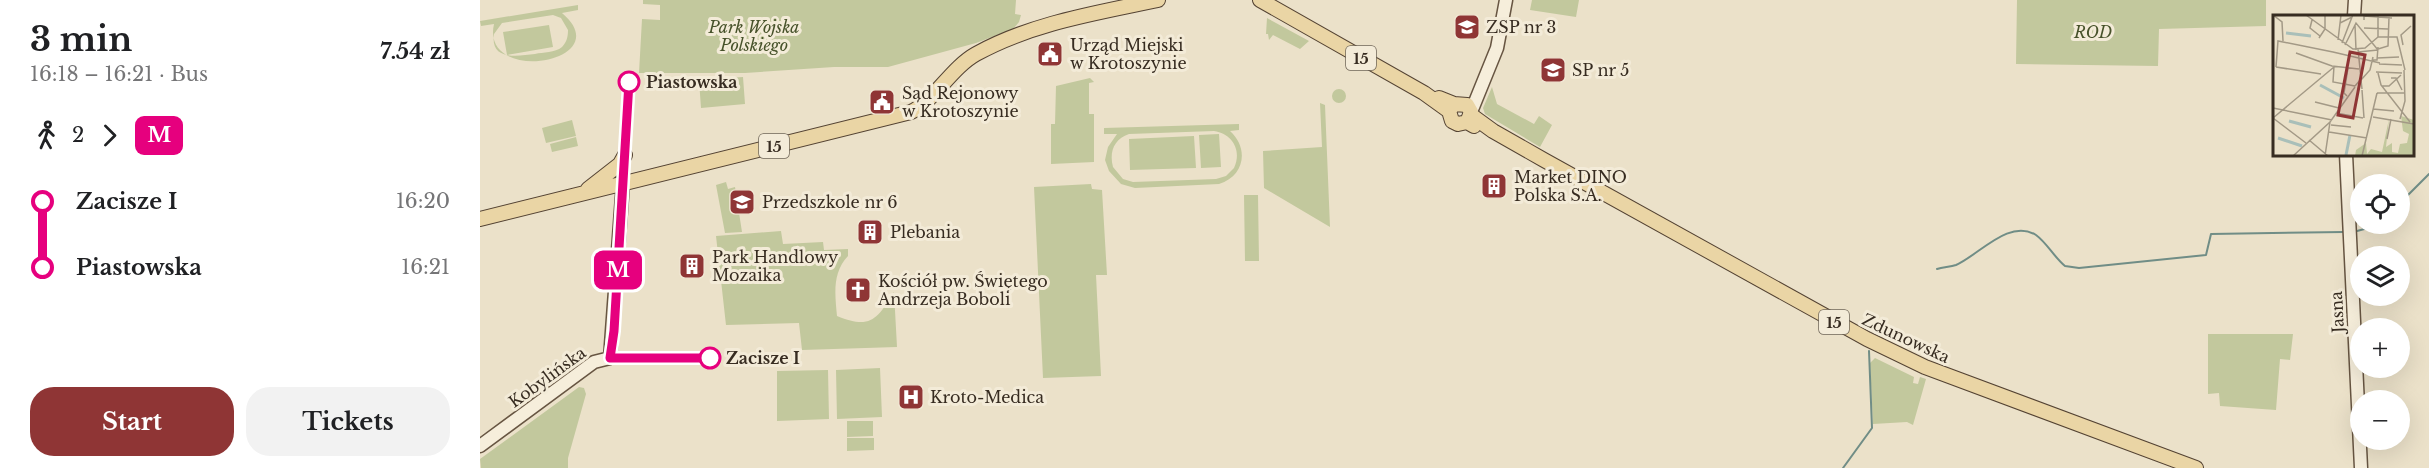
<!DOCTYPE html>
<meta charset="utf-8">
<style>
:root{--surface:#fff;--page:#f2f2f2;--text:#202124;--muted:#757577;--accent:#8f3535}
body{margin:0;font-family:"Libre Baskerville",serif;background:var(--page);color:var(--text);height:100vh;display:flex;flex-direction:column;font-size:22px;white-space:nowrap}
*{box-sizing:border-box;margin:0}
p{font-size:20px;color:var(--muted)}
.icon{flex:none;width:33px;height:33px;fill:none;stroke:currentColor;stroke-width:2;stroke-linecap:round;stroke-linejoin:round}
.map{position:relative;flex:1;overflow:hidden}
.sheet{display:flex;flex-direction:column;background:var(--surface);width:480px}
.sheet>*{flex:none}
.badge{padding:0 12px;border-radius:9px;font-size:21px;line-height:39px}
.tools{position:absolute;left:1870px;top:174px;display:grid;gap:12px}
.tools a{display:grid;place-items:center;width:60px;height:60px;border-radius:50%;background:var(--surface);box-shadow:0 6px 24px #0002;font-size:30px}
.map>.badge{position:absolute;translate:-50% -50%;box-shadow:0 0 0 3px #fff}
.legs{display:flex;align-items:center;gap:9px;height:66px;padding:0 30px;font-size:20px}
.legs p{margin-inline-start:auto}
.summary{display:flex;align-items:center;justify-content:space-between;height:102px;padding:0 30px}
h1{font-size:33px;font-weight:800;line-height:45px}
.primary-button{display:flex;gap:12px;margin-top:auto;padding:12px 30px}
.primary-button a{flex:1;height:69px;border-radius:24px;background:var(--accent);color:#fff;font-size:24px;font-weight:800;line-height:69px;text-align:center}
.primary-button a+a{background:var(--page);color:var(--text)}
ul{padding:0 30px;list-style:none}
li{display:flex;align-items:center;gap:21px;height:66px;font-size:22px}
li i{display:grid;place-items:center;width:9px;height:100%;margin:0 8px;background:currentColor}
li i::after{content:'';width:15px;height:15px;margin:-8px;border:4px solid;border-radius:50%;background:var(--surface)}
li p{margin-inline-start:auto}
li:first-child i{background:linear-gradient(#0000 50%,currentColor 0)}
li:last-child i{background:linear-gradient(currentColor 50%,#0000 0)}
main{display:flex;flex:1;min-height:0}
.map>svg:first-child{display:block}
.green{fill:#c2c89d;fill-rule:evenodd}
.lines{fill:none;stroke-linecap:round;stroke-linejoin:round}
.stream{stroke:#708d86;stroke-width:2}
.secondary-casing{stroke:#675542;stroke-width:15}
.primary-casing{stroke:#544333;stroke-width:16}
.secondary{stroke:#f6eedb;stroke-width:12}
.primary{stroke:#ead5a5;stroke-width:14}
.line-1-casing{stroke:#fff;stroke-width:14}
.line-1{stroke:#e6007e;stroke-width:9}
.stop-1-dot{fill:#fff;stroke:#e6007e;stroke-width:3}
.labels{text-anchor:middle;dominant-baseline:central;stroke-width:6;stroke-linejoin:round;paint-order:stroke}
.shield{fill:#f3ebd8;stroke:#6f6558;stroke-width:1.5}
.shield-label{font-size:15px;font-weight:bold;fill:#372c21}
.park-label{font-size:16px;font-style:italic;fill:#47522a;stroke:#f3ebd8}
.poi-label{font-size:16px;fill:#372c21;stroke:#f3ebd8;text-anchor:start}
.stop-label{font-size:16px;font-weight:bold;fill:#372c21;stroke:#f3ebd8;text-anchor:start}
.street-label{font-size:16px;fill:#372c21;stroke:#f3ebd8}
.inset-river{fill:none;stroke:#a9bfb9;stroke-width:3}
.inset-road{fill:none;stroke:#a39986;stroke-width:1.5}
.view{fill:#8f3535;fill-opacity:0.15;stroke:#8f3535;stroke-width:3}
.inset-edge{fill:none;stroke:#372c21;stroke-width:3}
</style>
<main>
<section class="sheet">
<div class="summary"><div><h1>3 min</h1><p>16:18 – 16:21 · Bus</p></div><b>7.54 zł</b></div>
<div class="legs"><svg class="icon" aria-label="walk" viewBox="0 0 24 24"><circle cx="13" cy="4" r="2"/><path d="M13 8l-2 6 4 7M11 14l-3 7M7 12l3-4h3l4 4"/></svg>2<svg class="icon" aria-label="forward" viewBox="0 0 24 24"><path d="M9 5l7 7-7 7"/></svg><b class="badge" style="background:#e6007e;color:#fff">M</b></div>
<ul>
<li><i style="color:#e6007e"></i><b>Zacisze I</b><p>16:20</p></li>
<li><i style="color:#e6007e"></i><b>Piastowska</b><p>16:21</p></li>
</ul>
<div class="primary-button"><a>Start</a><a>Tickets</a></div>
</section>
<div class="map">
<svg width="1949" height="468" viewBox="0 0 1949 468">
<rect width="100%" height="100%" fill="#ebe1c9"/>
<path class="green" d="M163,0H536L535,14L541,15L539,22L533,29L496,43L408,67H354L265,73H159L162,19L180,20V5L163,4Z
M1052,0H1099L1096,17L1050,10Z
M1537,0H1786V26L1679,29L1678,66L1536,64Z
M98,5V10L82,13C140,62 0,86 14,24L1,26L0,21ZM73,15L81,18L88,30C88,36 87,42 82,47C75,53 63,52 55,54C37,56 10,61 14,34L22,23Z
M787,18L829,41L820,49L793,35L789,40L788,34H786Z
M69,25L73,47L27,55L23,32Z
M263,77L265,104L221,108L219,80Z
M610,78L614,82L609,83V114H614V162L571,164V124H575L576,86Z
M1012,87L1017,104L1054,124L1059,116L1072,125L1060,147L1005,114L1003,108Z
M852 96a7 7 0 1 1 14 0a7 7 0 1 1-14 0Z
M840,103L845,105L850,227L784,188L783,151L842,147Z
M92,120L96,136L66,143L62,128Z
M759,124V130L750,131C769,148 765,176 739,184L655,188L641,184L629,171L625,160L628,147L637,134H624V128ZM734,131C753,134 762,151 754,168L746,176L736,179L653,182L643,179L633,167C629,152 634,139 649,134Z
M739,134L741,167L721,168L719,135Z
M714,136L716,168L650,170L649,139Z
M96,137L98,146L72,152L70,144Z
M246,182L248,189L255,187L262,232L245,233L236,185Z
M611,184L612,189L622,190L627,275H616L621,376L563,378L554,187Z
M764,195H778L779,261H765Z
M301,231L303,244L343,242L344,250L368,249V256C352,273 355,294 357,316C391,330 397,319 414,292L417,347L322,350L319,323L246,325L236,236Z
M1728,334H1813L1810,360L1800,359L1796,410L1740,406L1739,393L1728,394Z
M1395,358L1434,377L1433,383L1438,384L1440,377L1446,379L1433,425L1427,422L1393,424L1390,363Z
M400,368L402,417L357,419L356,370Z
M348,370L349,419L297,421V371Z
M99,387L104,388L106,394L88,458V468H1L0,459Z
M367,421H393V436L367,437Z
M367,438H394V450L367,451Z"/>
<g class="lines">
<path class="stream" d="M1920,203L1949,174
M1877,231L1903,224
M1457,269C1463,267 1470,267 1476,265C1499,255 1529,218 1556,235C1567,243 1574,257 1585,266L1599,268L1726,255L1731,234L1864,232
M1363,468L1392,428L1389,351"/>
<g class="secondary-casing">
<path id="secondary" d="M1874,16L1875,0
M991,112L1017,48L1026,0
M1866,154L1881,468
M0,446L114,362L130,358L143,183"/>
</g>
<g class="primary-casing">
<path id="primary" d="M780,0L944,93L969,111
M959,98L974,104L987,105L991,112L988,120
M974,104L969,111L972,121L978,124L987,122L994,126
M991,115L1013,131L1064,160L1387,339L1445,367L1716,468
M108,189L140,164L145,155
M0,219L431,112C454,101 471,68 496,54C552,23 617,13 678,0"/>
</g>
<use href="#secondary" class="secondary"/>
<use href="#primary" class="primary"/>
</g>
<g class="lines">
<g class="line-1-casing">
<path id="line-1" d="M149,82L134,331L130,358H230"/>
</g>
<use href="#line-1" class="line-1"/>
</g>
<defs>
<g id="school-square" transform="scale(1.35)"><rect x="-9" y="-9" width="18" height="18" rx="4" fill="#8f3535" stroke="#f3ebd8"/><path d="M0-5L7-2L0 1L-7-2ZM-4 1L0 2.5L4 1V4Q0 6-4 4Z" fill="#fff"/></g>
<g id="civic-square" transform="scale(1.35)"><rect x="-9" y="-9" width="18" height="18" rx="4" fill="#8f3535" stroke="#f3ebd8"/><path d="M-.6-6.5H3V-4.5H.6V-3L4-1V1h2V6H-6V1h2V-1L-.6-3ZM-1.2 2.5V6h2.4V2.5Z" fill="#fff"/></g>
<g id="building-square" transform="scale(1.35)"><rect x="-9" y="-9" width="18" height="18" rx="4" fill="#8f3535" stroke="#f3ebd8"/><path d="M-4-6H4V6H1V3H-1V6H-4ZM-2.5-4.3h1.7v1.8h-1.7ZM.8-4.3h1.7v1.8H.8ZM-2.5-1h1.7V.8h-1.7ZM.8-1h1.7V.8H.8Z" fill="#fff"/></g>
<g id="church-square" transform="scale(1.35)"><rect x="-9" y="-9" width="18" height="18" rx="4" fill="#8f3535" stroke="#f3ebd8"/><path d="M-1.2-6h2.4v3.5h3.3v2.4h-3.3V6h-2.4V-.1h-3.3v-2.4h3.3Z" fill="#fff"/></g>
<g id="hospital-square" transform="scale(1.35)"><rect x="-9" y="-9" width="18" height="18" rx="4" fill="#8f3535" stroke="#f3ebd8"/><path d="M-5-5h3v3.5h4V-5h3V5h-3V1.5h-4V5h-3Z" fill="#fff"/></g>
</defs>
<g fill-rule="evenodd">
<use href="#school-square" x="987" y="27"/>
<use href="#civic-square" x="570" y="54"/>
<use href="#school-square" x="1073" y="70"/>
<use href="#civic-square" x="402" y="102"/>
<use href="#building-square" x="1014" y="186"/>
<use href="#school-square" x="262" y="202"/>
<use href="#building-square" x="390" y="232"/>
<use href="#building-square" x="212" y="266"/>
<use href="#church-square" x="378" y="290"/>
<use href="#hospital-square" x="431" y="397"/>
</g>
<g class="stop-1-dot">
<circle cx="149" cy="82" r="10"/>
<circle cx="230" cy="358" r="10"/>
</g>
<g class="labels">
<g class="shield">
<rect x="866" y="46" width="30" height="24" rx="4.5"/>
<rect x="279" y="134" width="30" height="24" rx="4.5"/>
<rect x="1339" y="310" width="30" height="24" rx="4.5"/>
</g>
<g class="shield-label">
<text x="881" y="58">15</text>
<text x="294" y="146">15</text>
<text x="1354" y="322">15</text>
</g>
<g class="park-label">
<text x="274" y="27">Park Wojska<tspan x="274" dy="18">Polskiego</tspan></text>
<text x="1613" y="32">ROD</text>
</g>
<g class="poi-label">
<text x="1006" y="27">ZSP nr 3</text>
<text x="590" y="45">Urząd Miejski<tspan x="590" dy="18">w Krotoszynie</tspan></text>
<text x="1092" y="70">SP nr 5</text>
<text x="422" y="93">Sąd Rejonowy<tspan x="422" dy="18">w Krotoszynie</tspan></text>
<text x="1034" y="177">Market DINO<tspan x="1034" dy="18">Polska S.A.</tspan></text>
<text x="282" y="202">Przedszkole nr 6</text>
<text x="410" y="232">Plebania</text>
<text x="232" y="257">Park Handlowy<tspan x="232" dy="18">Mozaika</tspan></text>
<text x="398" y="281">Kościół pw. Świętego<tspan x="398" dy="18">Andrzeja Boboli</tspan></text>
<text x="450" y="397">Kroto-Medica</text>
</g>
<g class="stop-label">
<text x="166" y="82">Piastowska</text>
<text x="246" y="358">Zacisze I</text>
</g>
<g class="street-label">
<text transform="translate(1857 312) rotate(-93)">Jasna</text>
<text transform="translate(1426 338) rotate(25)">Zdunowska</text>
<text transform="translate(67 377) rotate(-36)">Kobylińska</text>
</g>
</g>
<g transform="translate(1793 15)">
<rect width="141" height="141" fill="#ebe1c9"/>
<path d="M128,101L141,105V141H82L83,135L93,128L94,139L98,134L109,137L116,104L113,132L119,128V137L125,138L127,129L134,128L136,119L130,116Z" fill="#c2c89d"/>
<path class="inset-river" d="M13,18L38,21M47,70L71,83M16,106L38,112M5,123L29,131M73,140L77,120"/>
<path class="inset-road" d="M0,0L9,7L10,26M33,0L80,34L92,33L105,22M39,5L37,13L47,21M91,5V1L119,3M67,8L79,2L69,28M82,10L83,35M91,13L115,14M105,22H124L132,55M105,22V0M46,23L52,14V0M65,25L68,0M72,30L83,8L105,35M130,30L128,20L138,11M105,34L115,31L116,2M60,37L107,48M85,37L105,35M23,38L59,51L86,54M104,43L126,42M99,45H104L105,32M106,49L129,50M61,51L60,67L82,71M3,52L5,26L60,37M3,52L48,59M103,57L129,58M105,58L108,70L137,107M118,63H123L129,75M82,71L88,64L85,34M109,71H116L128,60M89,74L88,65L97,55L100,42M89,75L91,103M104,78H132M74,81L71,78L75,53M42,87L66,93M0,93L59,105M100,94L121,96M63,98L90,103M100,102L141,109M0,103L61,52M0,103L33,128M127,104L132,86L131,55M58,110L78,112M56,117L94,123M114,124L118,104M36,125L55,141M20,141L57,107L82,72M52,141L57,107M89,141L104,78"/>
<path class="view" d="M77,37L92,40L80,103L65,100Z"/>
<rect width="141" height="141" class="inset-edge"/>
</g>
</svg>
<div class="tools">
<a><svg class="icon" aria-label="locate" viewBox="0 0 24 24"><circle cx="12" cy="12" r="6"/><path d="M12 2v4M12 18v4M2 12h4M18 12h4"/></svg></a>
<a><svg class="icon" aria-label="layers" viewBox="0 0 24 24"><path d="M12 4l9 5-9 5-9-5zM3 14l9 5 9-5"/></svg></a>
<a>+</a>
<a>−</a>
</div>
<b class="badge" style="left:138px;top:270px;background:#e6007e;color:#fff">M</b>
</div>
</main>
